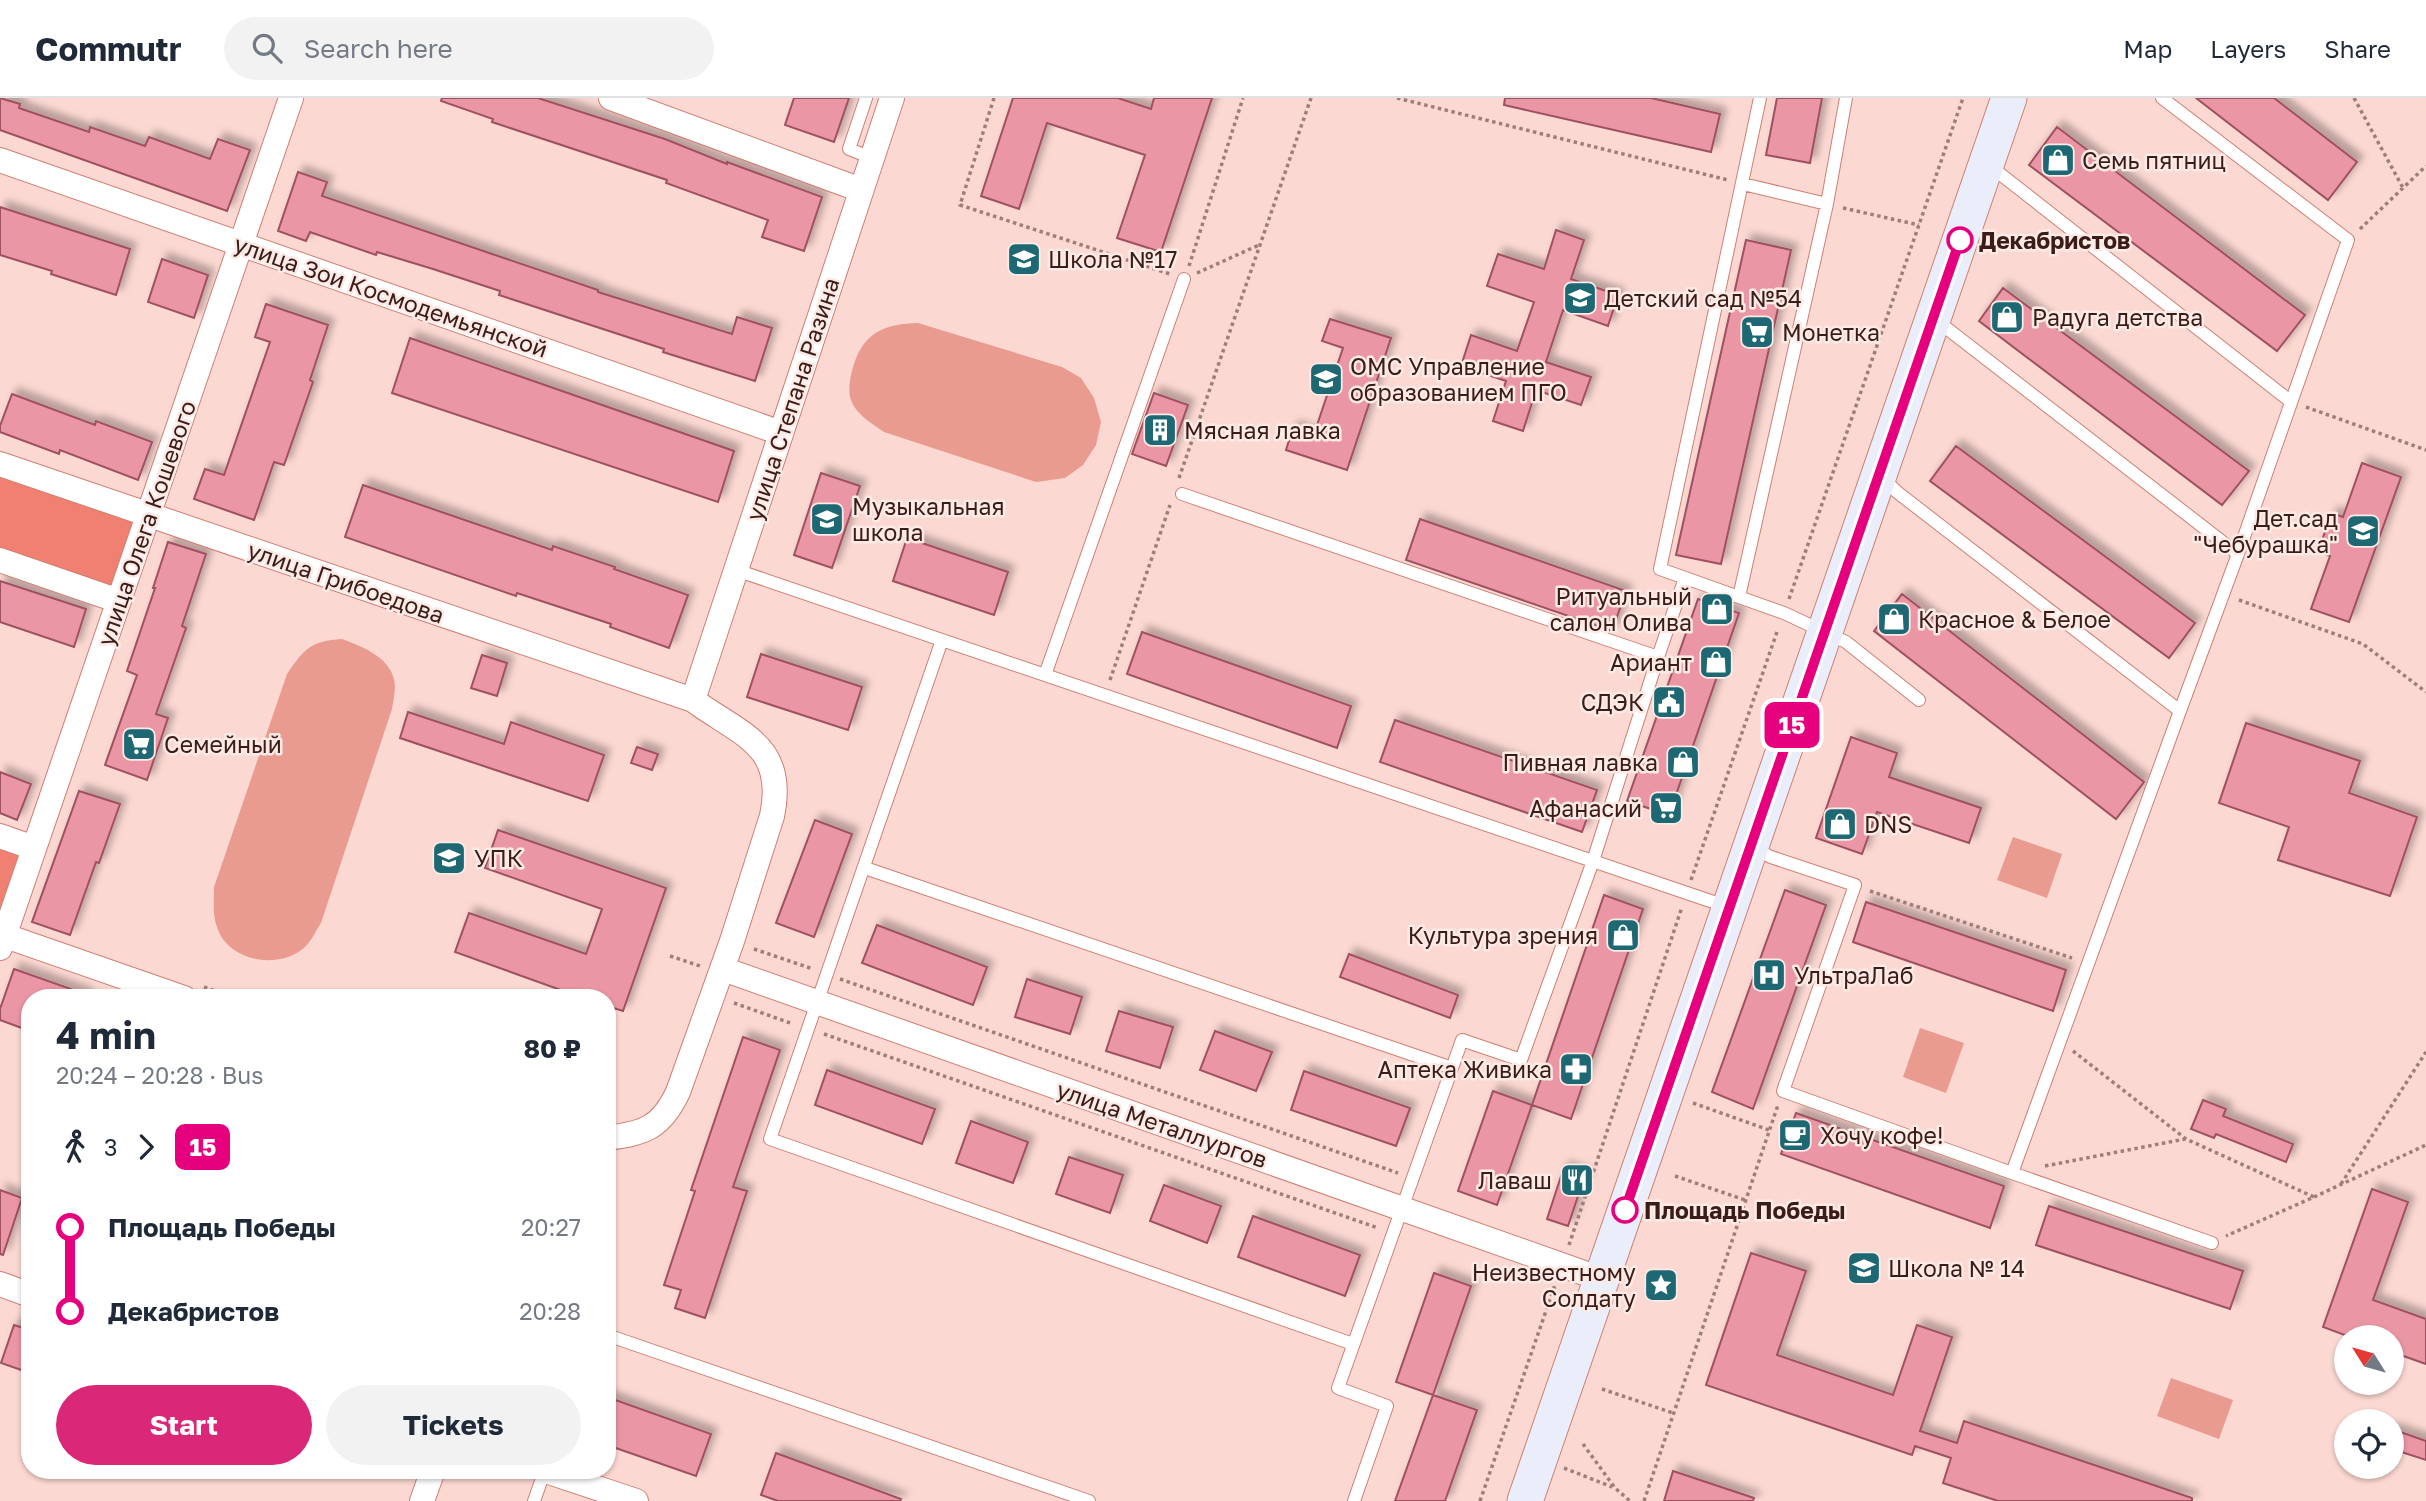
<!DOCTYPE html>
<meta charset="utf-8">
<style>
:root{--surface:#fff;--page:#f2f2f3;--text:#1f2937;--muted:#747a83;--line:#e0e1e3;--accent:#db2777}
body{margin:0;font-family:"Golos Text",sans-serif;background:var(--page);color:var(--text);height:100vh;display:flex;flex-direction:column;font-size:26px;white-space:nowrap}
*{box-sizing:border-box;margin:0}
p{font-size:23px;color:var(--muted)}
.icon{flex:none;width:38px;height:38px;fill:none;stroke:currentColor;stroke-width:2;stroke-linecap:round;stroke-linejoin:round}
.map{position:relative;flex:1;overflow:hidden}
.drawer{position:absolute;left:21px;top:891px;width:595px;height:490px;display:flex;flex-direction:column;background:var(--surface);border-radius:28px;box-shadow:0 2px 5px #0004}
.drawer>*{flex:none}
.badge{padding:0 14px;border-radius:10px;font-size:24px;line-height:46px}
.needle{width:46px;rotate:307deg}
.tools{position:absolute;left:2334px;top:1227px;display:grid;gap:14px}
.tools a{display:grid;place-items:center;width:70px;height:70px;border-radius:50%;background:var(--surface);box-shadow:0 2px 5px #0004;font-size:35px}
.map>.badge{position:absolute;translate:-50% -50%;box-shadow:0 0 0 4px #fff}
.legs{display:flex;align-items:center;gap:10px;height:77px;padding:0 35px;font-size:23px}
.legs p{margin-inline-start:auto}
.summary{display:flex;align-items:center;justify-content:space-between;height:119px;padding:0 35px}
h1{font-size:38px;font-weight:700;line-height:52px}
.cta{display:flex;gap:14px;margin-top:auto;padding:14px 35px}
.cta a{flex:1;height:80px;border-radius:42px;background:var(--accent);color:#fff;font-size:28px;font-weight:700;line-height:80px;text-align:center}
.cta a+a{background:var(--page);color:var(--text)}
ul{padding:0 35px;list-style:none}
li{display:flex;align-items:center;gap:24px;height:84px;font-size:26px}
li i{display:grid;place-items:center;width:10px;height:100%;margin:0 9px;background:currentColor}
li i::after{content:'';width:18px;height:18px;margin:-9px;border:5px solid;border-radius:50%;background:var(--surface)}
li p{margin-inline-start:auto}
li:first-child i{background:linear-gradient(#0000 50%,currentColor 0)}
li:last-child i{background:linear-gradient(currentColor 50%,#0000 0)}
header{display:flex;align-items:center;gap:42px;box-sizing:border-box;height:98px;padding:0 35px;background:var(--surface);border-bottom:2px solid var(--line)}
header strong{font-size:33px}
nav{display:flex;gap:38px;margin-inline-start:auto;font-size:24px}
.search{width:490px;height:63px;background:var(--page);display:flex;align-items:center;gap:18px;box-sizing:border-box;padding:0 24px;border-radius:38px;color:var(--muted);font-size:26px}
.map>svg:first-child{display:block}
.green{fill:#e99b8f}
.forest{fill:#f08172}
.building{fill:#eb96a4;stroke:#9e5160;stroke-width:2;filter:url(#shadow)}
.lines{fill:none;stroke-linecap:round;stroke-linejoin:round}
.lane-casing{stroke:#cf7f72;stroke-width:14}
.street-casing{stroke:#cf7f72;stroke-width:26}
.secondary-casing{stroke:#cf7f72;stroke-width:37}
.path{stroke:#a07e78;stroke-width:3.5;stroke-dasharray:3.5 3.5;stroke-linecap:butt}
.lane{stroke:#fff;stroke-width:12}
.street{stroke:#fff;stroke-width:24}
.secondary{stroke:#eaeefa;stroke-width:35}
.line-1-casing{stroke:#fff;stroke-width:16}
.line-1{stroke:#e6007e;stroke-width:10}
.stop-1-dot{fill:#fff;stroke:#e6007e;stroke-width:3.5}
.labels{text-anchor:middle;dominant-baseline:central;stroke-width:5;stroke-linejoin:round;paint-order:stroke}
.poi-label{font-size:23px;fill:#3c1c17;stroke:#fceae7;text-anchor:start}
.stop-label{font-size:23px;font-weight:bold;fill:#3c1c17;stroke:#fceae7;text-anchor:start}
.street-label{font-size:23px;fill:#3c1c17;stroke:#fceae7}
</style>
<header>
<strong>Commutr</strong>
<div class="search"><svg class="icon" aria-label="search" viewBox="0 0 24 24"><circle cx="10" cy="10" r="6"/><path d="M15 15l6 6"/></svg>Search here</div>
<nav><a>Map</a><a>Layers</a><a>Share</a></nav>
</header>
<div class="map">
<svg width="2426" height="1403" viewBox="0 0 2426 1403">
<defs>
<filter id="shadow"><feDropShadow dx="6" dy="-6" stdDeviation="3.5" flood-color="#0004"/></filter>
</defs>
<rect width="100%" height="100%" fill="#fcd8d2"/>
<path class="green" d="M918,225L1062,269L1081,280L1094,300L1101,324L1096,347L1083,367L1065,380L1036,384L884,334C871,325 854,315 850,299C848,289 851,275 854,266C865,233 886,226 918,225Z
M342,541C364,549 394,561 395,588C395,595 393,604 392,611L321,825C316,832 312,842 306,848C282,872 231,865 218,832C212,818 214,804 214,789L287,576C305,550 311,543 342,541Z
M2013,739L2062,756L2047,800L1997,782Z
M1920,930L1964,945L1946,995L1903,979Z
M2171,1280L2233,1302L2219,1341L2157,1318Z"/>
<path class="forest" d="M0,372L140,421L114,496L0,456Z
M0,743L26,753L0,827Z"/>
<path class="building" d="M0,0L20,6L19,10L89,34L90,29L145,48L149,39L210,61L218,41L250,52L227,113L0,32Z
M442,0H538L665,41L727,66V64L822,99L804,153L762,139L768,122L666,85L667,82L492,24L493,21L441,3Z
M794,0H849L834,44L785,27Z
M1013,0H1118L1151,11L1154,0H1212L1161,154L1117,140L1145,57L1047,25L1019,111L981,98Z
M1505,0H1651L1720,16L1711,54L1504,7Z
M1777,0H1822L1810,65L1766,57Z
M2196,0H2274L2357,64L2328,102Z
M2057,29L2305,217L2277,253L2029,67Z
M298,74L327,84L322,98L598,192V194L732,236L737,219L772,230L755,283L663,254L664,251L499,197L500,193L433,171L377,154L376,157L310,134L306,143L278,133Z
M0,109L130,151L116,197L51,176L52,173L0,157Z
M1556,132L1584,142L1571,181L1618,197L1608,228L1563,212L1546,264L1591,279L1581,307L1536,292L1523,333L1493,323L1506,283L1461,268L1471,237L1517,253L1534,204L1487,188L1498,156L1544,171Z
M1746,142L1791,152L1721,466L1676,457Z
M162,161L208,177L194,220L148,204Z
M2003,190L2249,373L2222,407L1979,223Z
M266,206L328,227L310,282L313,284L284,367L274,364L254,422L194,401L205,371L224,377L270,244L255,239Z
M1330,221L1391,240L1347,372L1286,352L1293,329L1314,336L1343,250L1322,243Z
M410,240L734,353L718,404L392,295Z
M1154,295L1188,307L1166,368L1132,356Z
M12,296L95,327L96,323L152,344L138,382L60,352L59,356L0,334V328Z
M1956,348L2195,525L2169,560L1930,383Z
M2362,365L2401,379L2349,524L2311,511L2330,458L2318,453L2332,415L2343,419Z
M821,375L860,388L832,470L794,457Z
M363,387L552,452L553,448L615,469L614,471L688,497L669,550L610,529L611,526L517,495L516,498L345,439Z
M1420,421L1626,493L1612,533L1406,462Z
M907,440L1008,474L994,517L893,483Z
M168,444L206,456L182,528L186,530L156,616L168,620L147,682L105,667L137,577L127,573L155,490H153Z
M0,483L86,511L74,549L0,524Z
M1902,496L2144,684L2116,721L1874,533Z
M1698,501L1739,515L1669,717L1627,703Z
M1142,534L1351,608L1337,650L1127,576Z
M761,556L862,589L848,632L747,599Z
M482,557L507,565L497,598L471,590Z
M408,614L504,646L511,624L604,657L588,703L400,640Z
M1395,622L1597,692L1582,734L1380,664Z
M2246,625L2360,663L2349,695L2417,719L2390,798L2278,762L2289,729L2219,705Z
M1851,639L1897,655L1889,679L1981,710L1969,745L1877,714L1862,756L1816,740Z
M637,649L658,656L652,672L631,665Z
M0,674L31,686L17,722L0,715Z
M79,693L120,706L99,765L96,764L70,837L32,824Z
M815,722L852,736L814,839L776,825Z
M498,732L666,790L623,913L607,908V900H583L455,854L469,815L586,856L602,811L485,770Z
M1785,792L1826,807L1753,1011L1712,994Z
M1604,797L1643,811L1571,1021L1532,1007Z
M1866,804L2066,872L2053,913L1853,844Z
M877,827L987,869L973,907L862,865Z
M1349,856L1458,897L1450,920L1340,879Z
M14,871L88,897L87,900H30V933L0,922V911Z
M1027,881L1082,899L1070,936L1015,919Z
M1119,913L1173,929L1160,970L1106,953Z
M1215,933L1272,954L1256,993L1200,972Z
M743,939L780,952L733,1089L747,1093L705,1220L675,1210L681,1192L664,1187L695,1093L691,1092Z
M827,972L935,1011L922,1046L815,1007Z
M1304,973L1410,1010L1396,1048L1291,1012Z
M1493,993L1532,1007L1497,1107L1458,1093Z
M2203,1002L2226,1011L2223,1018L2293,1046L2286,1064L2216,1036L2214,1040L2191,1031Z
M1796,1015L2004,1088L1990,1130L1781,1056Z
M971,1023L1028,1044L1013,1085L956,1065Z
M1069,1059L1123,1077L1110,1115L1056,1096Z
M1564,1069L1585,1077L1568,1128L1547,1121Z
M1164,1087L1221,1108L1207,1145L1150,1123Z
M2372,1091L2408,1104L2373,1202L2426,1221V1266L2392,1254V1239H2350L2323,1229Z
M0,1092L22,1100L3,1157L0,1156Z
M2049,1108L2243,1173L2230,1211L2036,1147Z
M1253,1118L1360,1157L1345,1198L1238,1159Z
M1751,1155L1806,1173L1777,1257L1893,1297L1917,1227L1952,1239L1920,1333L1957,1345L1964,1323L2192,1400V1403H1998L1943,1385L1951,1360L1915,1348L1912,1357L1706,1287Z
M1434,1175L1471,1188L1433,1297L1396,1284Z
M14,1227L30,1232V1275L1,1265Z
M1433,1297L1477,1312L1445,1403H1395Z
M607,1299L711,1336L696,1378L607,1347Z
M2392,1331L2426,1343V1362L2392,1351Z
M776,1355L901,1401L900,1403H778L761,1397Z
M1673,1373L1754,1400L1753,1403H1664Z"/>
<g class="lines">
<g class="lane-casing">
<path id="lane" d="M866,0L849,51L872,60
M1760,0L1660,471L1784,515L1846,544L1919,602
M1990,68L2290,303
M1743,86L1827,106L1846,0
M1936,222L2238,456L2348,142L2162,0
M1882,379L1897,394L2180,613L2238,456
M1182,396L1658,559L1685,480
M736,472L1728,809
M1739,499L1827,106
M942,542L770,1041L1353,1246
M1045,577L1184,181
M1753,750L1771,759L1855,787L1783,993L2012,1075L2180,613
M865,770L1452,970
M2012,1075L2212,1145
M607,1237L1089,1403
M534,1403L545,1372
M1354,1403L1387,1308L1338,1290L1462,942L1521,962L1593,763L1658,559"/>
</g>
<g class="street-casing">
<path id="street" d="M611,0L861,92
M0,62L781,335
M0,366L693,602C740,637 787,646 772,718L732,843L678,994C661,1030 645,1035 607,1040
M0,462L119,503
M693,602L892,0
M0,738L34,750
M0,836L184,900
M0,850L291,0
M723,871L1601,1181
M0,1186L30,1197
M543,1372L636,1403
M422,1403L433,1372"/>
</g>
<g class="secondary-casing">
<path id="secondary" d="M1525,1403L2009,0"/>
</g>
<path class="path" d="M994,0L960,107L1170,176
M1397,0L1728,82
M2354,0L2403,90
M1843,110L1919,127
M2360,131L2426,68
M1189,168L1243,0
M1197,175L1259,147
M2306,309L2426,352
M1179,380L1311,0
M1789,501L1963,0
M2239,502L2363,546L2426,594
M1110,582L1170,407
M1691,782L1778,531
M1870,793L2072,860
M754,851L813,871
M670,858L700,868
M840,881L1398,1075
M204,889L235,900
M734,905L793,926
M824,936L1378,1130
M2073,953L2186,1041L2314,1099L2226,1138
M1693,1005L1769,1032
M2045,1068L2185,1041
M1675,1078L1745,1102
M2341,1086L2426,954
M2314,1099L2426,1047
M1569,1147L1682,809
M1602,1291L1673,1315
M1583,1346L1615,1390L1630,1403
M1564,1370L1612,1389
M1480,1403L1555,1187
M1644,1403L1778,1007"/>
<use href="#lane" class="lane"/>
<use href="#street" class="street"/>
<use href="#secondary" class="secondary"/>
</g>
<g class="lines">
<g class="line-1-casing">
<path id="line-1" d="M1625,1112L1960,142"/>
</g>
<use href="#line-1" class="line-1"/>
</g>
<defs>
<g id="shop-square" transform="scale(1.75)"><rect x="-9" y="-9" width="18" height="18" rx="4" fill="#1d6873" stroke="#fceae7"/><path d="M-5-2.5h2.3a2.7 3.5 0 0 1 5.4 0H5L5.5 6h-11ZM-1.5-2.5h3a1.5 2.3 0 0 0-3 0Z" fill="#fff"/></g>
<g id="school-square" transform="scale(1.75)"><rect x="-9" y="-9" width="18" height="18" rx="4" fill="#1d6873" stroke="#fceae7"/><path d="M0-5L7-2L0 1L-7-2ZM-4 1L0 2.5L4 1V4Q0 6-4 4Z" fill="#fff"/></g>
<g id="supermarket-square" transform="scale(1.75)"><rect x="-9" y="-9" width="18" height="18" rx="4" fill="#1d6873" stroke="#fceae7"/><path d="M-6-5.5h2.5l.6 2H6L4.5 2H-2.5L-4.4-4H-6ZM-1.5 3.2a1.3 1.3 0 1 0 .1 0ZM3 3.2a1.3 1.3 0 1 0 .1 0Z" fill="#fff"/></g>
<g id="building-square" transform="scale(1.75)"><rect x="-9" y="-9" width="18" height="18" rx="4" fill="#1d6873" stroke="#fceae7"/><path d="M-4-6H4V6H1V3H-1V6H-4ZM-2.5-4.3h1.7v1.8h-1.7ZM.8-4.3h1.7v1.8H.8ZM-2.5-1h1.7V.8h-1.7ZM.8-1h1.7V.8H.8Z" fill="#fff"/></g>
<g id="civic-square" transform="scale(1.75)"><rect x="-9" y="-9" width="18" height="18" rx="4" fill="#1d6873" stroke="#fceae7"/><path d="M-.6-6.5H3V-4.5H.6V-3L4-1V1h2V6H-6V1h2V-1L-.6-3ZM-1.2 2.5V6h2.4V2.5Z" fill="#fff"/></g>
<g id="hospital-square" transform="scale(1.75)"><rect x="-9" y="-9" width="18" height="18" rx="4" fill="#1d6873" stroke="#fceae7"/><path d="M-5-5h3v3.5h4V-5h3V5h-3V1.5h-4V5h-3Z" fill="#fff"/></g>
<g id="pharmacy-square" transform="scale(1.75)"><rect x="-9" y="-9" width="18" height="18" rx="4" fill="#1d6873" stroke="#fceae7"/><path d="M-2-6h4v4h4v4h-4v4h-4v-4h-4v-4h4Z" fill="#fff"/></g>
<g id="cafe-square" transform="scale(1.75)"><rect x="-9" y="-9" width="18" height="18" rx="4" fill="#1d6873" stroke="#fceae7"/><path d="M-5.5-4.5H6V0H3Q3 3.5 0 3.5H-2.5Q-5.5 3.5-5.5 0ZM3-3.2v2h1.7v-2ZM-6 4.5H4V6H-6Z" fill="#fff"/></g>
<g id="restaurant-square" transform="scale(1.75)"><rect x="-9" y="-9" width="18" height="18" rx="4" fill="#1d6873" stroke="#fceae7"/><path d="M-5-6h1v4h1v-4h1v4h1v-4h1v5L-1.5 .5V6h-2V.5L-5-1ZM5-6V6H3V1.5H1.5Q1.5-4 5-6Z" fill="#fff"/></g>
<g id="sight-square" transform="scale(1.75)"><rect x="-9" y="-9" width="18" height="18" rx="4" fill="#1d6873" stroke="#fceae7"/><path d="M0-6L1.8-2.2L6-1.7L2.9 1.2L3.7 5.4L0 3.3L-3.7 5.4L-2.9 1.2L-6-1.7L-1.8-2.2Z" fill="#fff"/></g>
</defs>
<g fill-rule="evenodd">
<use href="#shop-square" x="2058" y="62"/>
<use href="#school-square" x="1024" y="161"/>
<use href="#school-square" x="1580" y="200"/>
<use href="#shop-square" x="2007" y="219"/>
<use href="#supermarket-square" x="1757" y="234"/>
<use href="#school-square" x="1326" y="281"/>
<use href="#building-square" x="1160" y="332"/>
<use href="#school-square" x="827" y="421"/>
<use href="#school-square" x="2363" y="433"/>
<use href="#shop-square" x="1717" y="511"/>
<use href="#shop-square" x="1894" y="521"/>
<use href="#shop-square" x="1716" y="564"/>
<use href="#civic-square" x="1669" y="604"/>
<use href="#supermarket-square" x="139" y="646"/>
<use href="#shop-square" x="1683" y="664"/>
<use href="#supermarket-square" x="1666" y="710"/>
<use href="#shop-square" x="1840" y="726"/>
<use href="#school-square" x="449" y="760"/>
<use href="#shop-square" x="1623" y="837"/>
<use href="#hospital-square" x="1769" y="877"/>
<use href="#pharmacy-square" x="1576" y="971"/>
<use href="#cafe-square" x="1795" y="1037"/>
<use href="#restaurant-square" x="1577" y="1082"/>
<use href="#school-square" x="1864" y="1170"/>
<use href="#sight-square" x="1661" y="1187"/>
</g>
<g class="stop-1-dot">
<circle cx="1960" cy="142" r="12"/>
<circle cx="1625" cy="1112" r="12"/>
</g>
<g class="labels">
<g class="poi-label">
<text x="2082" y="62">Семь пятниц</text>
<text x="1048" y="161">Школа №17</text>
<text x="1604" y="200">Детский сад №54</text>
<text x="2032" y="219">Радуга детства</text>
<text x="1782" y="234">Монетка</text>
<text x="1350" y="268">ОМС Управление<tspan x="1350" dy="26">образованием ПГО</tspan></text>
<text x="1184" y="332">Мясная лавка</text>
<text x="852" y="408">Музыкальная<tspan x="852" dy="26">школа</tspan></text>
<text x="2338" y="420" text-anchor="end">Дет.сад<tspan x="2338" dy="26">"Чебурашка"</tspan></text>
<text x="1692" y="498" text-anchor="end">Ритуальный<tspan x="1692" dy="26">салон Олива</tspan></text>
<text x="1918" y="521">Красное &amp; Белое</text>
<text x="1692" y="564" text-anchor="end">Ариант</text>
<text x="1644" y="604" text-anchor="end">СДЭК</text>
<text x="164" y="646">Семейный</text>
<text x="1658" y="664" text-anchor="end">Пивная лавка</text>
<text x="1642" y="710" text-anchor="end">Афанасий</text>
<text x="1864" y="726">DNS</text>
<text x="474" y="760">УПК</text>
<text x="1598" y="837" text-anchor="end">Культура зрения</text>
<text x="1794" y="877">УльтраЛаб</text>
<text x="1552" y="971" text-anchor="end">Аптека Живика</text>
<text x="1820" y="1037">Хочу кофе!</text>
<text x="1552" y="1082" text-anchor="end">Лаваш</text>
<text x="1888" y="1170">Школа № 14</text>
<text x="1636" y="1174" text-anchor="end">Неизвестному<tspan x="1636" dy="26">Солдату</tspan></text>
</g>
<g class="stop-label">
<text x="1979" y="142">Декабристов</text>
<text x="1644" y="1112">Площадь Победы</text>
</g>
<g class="street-label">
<text transform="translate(391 198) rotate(19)">улица Зои Космодемьянской</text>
<text transform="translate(792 301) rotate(-72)">улица Степана Разина</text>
<text transform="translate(146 425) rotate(-71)">улица Олега Кошевого</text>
<text transform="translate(346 484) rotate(19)">улица Грибоедова</text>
<text transform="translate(1162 1026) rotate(19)">улица Металлургов</text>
</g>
</g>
</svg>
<div class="tools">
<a><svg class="needle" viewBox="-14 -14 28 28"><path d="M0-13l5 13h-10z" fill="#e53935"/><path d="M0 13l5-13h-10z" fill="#747a83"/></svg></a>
<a><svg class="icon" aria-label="locate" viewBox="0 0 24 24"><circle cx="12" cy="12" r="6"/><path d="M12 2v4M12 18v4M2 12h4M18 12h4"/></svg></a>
</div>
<b class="badge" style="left:1792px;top:627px;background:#e6007e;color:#fff">15</b>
<section class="drawer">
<div class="summary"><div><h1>4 min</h1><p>20:24 – 20:28 · Bus</p></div><b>80 ₽</b></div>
<div class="legs"><svg class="icon" aria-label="walk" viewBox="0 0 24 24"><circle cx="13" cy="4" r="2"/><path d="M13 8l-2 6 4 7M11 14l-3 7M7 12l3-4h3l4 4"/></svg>3<svg class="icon" aria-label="forward" viewBox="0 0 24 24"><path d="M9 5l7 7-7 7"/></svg><b class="badge" style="background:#e6007e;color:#fff">15</b></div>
<ul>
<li><i style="color:#e6007e"></i><b>Площадь Победы</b><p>20:27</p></li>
<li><i style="color:#e6007e"></i><b>Декабристов</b><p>20:28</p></li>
</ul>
<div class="cta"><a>Start</a><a>Tickets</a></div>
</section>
</div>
